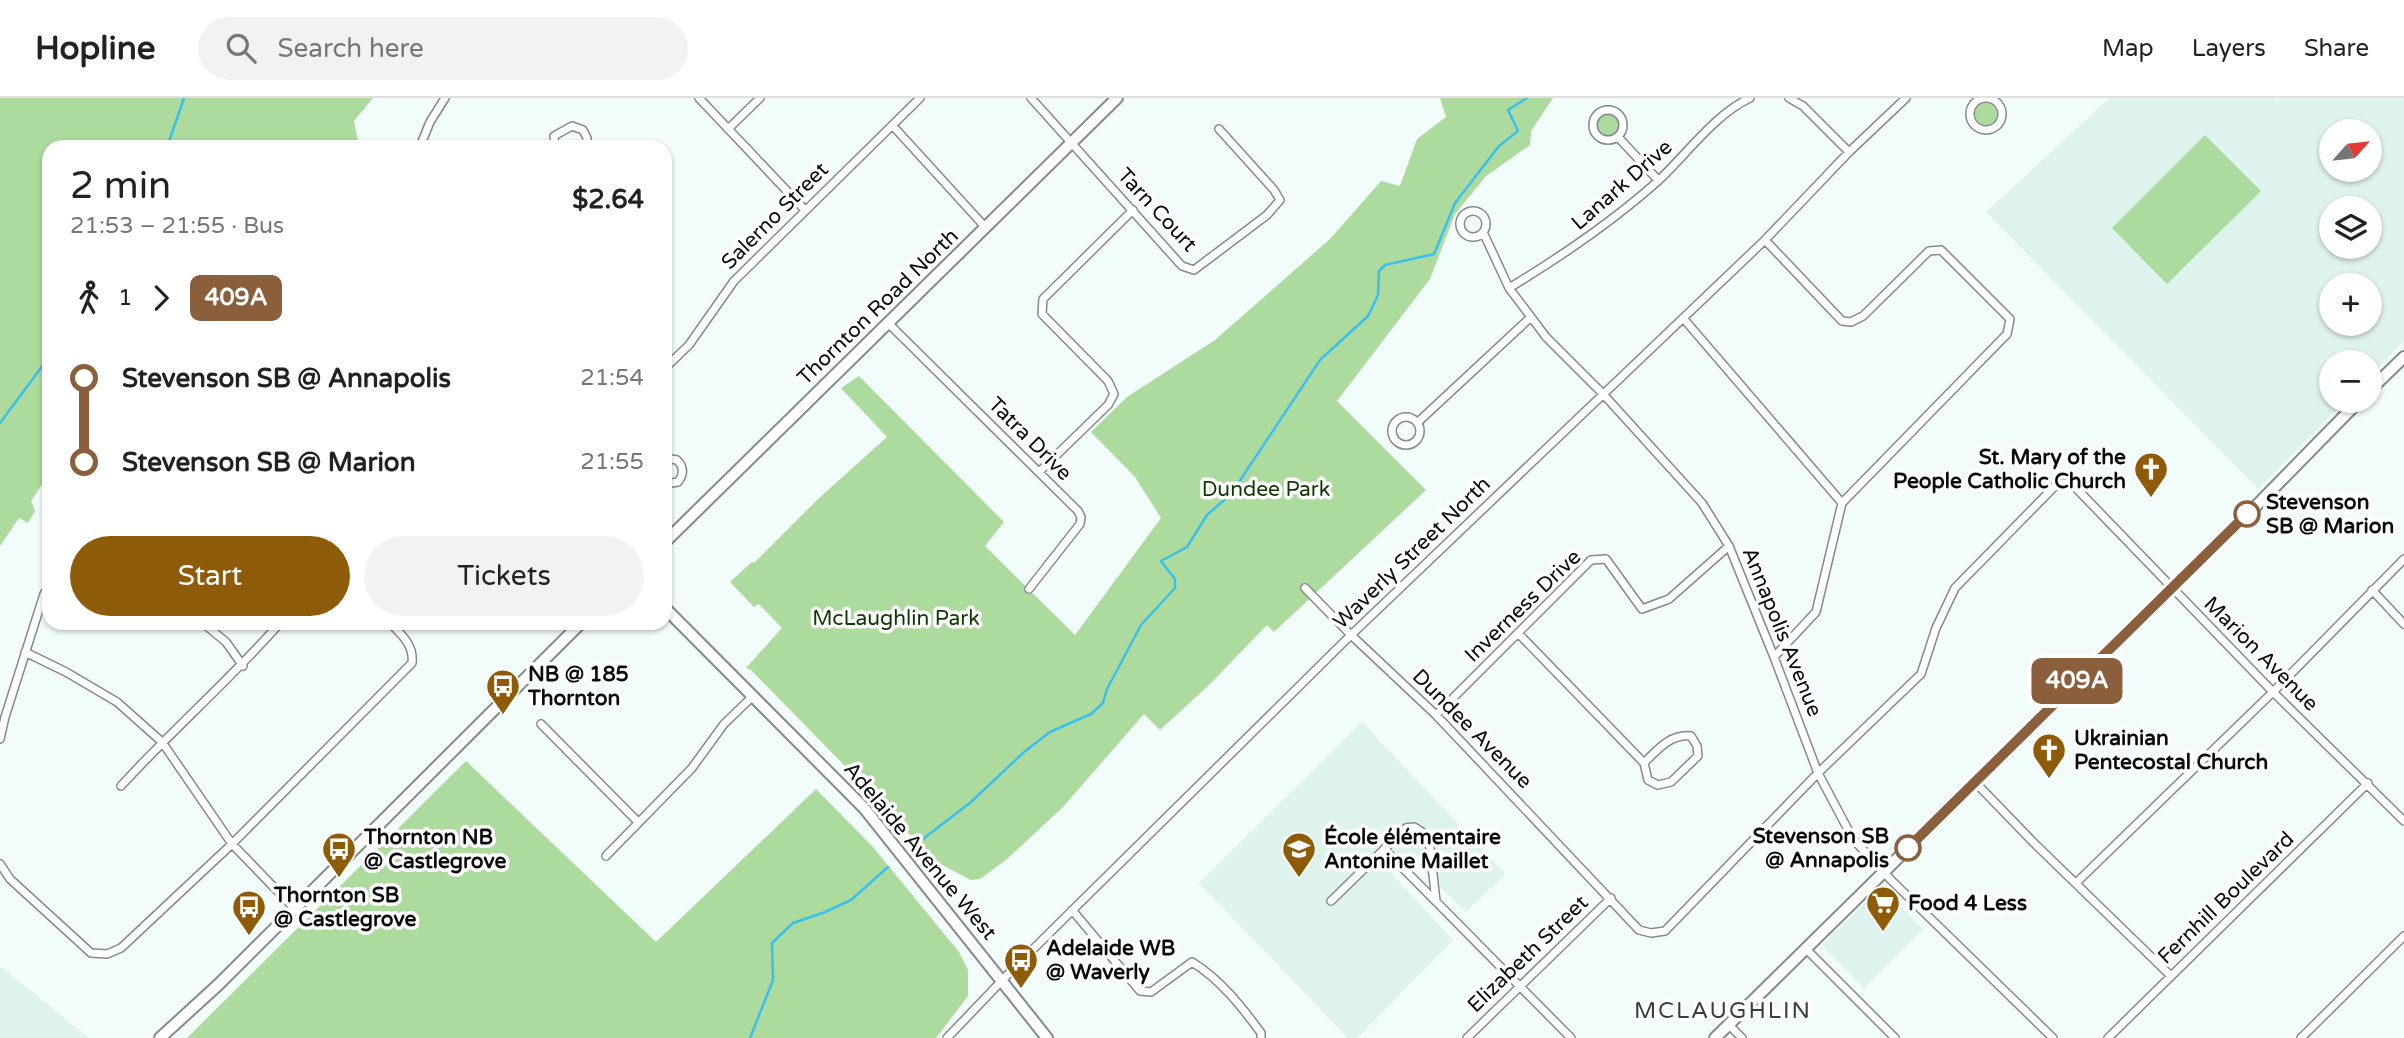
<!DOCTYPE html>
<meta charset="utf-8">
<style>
:root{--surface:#fff;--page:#f2f2f2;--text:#222;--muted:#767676;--line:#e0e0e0;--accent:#8e5c08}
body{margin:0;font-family:"Varela Round",sans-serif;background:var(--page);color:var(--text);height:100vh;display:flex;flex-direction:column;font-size:26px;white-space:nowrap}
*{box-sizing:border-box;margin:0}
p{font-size:23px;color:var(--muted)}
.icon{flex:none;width:38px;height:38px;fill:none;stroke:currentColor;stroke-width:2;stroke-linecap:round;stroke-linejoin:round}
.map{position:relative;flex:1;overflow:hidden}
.details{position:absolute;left:42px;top:42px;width:630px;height:490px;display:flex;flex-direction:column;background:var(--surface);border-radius:21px;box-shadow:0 2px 5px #0004}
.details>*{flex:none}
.badge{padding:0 14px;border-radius:10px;font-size:24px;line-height:46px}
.needle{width:46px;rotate:63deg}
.fabs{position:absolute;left:2319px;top:21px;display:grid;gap:14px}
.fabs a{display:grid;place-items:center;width:63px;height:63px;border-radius:50%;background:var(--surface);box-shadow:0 2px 5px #0004;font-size:35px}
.map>.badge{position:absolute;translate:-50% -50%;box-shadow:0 0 0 4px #fff}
.legs{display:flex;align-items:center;gap:10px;height:77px;padding:0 28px;font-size:23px}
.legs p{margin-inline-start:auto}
.overview{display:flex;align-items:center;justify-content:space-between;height:119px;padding:0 28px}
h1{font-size:38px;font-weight:600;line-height:52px}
.cta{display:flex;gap:14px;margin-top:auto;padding:14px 28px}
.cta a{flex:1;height:80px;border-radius:42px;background:var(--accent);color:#fff;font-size:28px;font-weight:600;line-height:80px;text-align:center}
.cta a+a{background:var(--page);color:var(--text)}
ul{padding:0 28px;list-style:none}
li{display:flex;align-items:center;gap:24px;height:84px;font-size:26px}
li i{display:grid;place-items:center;width:10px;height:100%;margin:0 9px;background:currentColor}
li i::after{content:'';width:18px;height:18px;margin:-9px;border:5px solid;border-radius:50%;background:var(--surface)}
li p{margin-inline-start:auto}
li:first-child i{background:linear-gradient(#0000 50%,currentColor 0)}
li:last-child i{background:linear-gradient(currentColor 50%,#0000 0)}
header{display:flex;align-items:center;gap:42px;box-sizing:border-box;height:98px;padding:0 35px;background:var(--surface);border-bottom:2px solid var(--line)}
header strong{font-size:33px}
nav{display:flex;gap:38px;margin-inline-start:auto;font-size:24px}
.search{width:490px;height:63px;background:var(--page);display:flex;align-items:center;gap:18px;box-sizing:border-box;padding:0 24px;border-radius:38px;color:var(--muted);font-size:26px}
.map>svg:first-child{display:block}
.built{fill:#def2ee;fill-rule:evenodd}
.green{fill:#adda9d}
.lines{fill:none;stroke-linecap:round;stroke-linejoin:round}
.stream{stroke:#3ac0ee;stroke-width:2.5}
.minor-casing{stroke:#828c8a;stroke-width:10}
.secondary-casing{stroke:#828c8a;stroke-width:14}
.minor{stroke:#fff;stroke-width:7}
.secondary{stroke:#fff;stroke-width:10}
.line-1-casing{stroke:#fff;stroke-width:16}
.line-1{stroke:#8b5e3c;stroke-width:10}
.stop-1-dot{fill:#fff;stroke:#8b5e3c;stroke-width:3.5}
.labels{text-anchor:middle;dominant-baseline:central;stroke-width:7;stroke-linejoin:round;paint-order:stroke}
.street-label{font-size:21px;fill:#090d0c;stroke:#fff}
.poi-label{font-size:21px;font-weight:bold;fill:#090d0c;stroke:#fff;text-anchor:start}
.park-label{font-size:21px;fill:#0e3600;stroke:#fff}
.stop-label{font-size:21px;font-weight:bold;fill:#090d0c;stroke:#fff;text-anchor:start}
.neighbourhood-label{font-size:23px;letter-spacing:2px;fill:#37403e;stroke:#fff}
</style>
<header>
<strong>Hopline</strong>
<div class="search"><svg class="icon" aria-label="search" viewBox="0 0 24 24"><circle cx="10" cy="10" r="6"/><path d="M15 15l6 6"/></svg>Search here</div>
<nav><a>Map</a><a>Layers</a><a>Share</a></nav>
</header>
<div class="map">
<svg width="2404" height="940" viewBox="0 0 2404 940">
<rect width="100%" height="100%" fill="#f2fcfa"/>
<path class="built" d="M2110,0H2274L2277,2L2279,0H2404V243L2370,278V264H2331V303H2345L2258,391L1986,114ZM2331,33H2370V72H2331ZM2331,110H2370V149H2331ZM2331,187H2370V226H2331Z
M1362,624L1505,776L1466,814L1409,759L1392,776L1453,842L1357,940H1348L1199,785Z
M1881,789L1923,831L1864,890L1822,847Z
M0,868L89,940H0Z"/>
<path class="green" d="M0,0H373L354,23L359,49H49V376L31,403L35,413L28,425L19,420L0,448Z
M1440,0H1553L1531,33L1530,47L1486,78L1455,116L1430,181L1337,303L1426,392L1274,534L1267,527L1208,588L1160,632L1144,616L1063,709L1007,761L980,781L971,782L931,761L888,712L751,572L746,570L782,530L759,506L754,509L730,484L752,464L754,465L818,401L887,339L841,290L859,278L1004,424L985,448L1075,537L1161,420L1135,379L1091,334L1127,299L1215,242L1330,141L1381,83L1400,88L1417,41L1446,19Z
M1975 16a11 11 0 1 1 22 0a11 11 0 1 1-22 0Z
M1596 27a12 12 0 1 1 24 0a12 12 0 1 1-24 0Z
M2205,37L2261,93L2167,186L2112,130Z
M466,663L656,844L816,691L873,749L959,854L968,872V898L936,940H187Z"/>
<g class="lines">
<path class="stream" d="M167,49L184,0
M0,325L49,259
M923,741L971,704L1024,654L1050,634L1091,616L1103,605L1107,591L1141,527L1175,490V481L1161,463L1187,449L1207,417L1231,396L1320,262L1368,218L1378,197L1379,173L1385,167L1434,156L1455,105L1499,48L1518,33L1508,12L1527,0
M750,940L773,882L772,845L793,825L825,814L851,802L888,769"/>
<g class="minor-casing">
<path id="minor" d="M699,0L804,111
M1031,0L1182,168L1194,172L1267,117L1280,102L1274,92L1219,31
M1789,0L1803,8L1849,54
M1970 16a16 16 0 1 1 32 0a16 16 0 1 1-32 0Z
M1593 27a15 15 0 1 1 30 0a15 15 0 1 1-30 0Z
M893,28L986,130
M728,31L760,0
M1618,39L1658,82
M422,49L421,46L430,24L445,0
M555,49L554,38L572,28L583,32L587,40V49
M1460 126a13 13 0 1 1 26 0a13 13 0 1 1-26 0Z
M1483,134L1509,190L1531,219L1546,239L1604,297L1702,405L1729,448L1774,559L1818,675L1853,741L1892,783L2053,940
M1765,142L1842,223L1851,224L1863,218L1929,153L1941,152L2010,221L2007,236L1842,405L1816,514L1774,559
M1509,190C1562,158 1611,125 1658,83C1686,57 1715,16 1750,0
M1683,220L1842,405
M889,226L1078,413L1081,419L1080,426L1029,491
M665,270L689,247L734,183L920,0
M1392 333a14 14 0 1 1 28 0a14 14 0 1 1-28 0Z
M1417,325L1531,219
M665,360L677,362C684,369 684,376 678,384L665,386
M1039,374L1108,307L1114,296L1108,283L1042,216L1043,201L1133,112
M1305,490L1351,537L1436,617L1639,832L1651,835L1665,833L1818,675L1921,576L1936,530L1955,490L2054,389L2063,385L2074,388L2273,594L2404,723
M2372,492L2404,526
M203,525L226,544L243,568
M1518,535L1644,665L1648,682L1658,687L1671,684L1698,658L1697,648L1691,638C1670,636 1658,651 1644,665
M25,554L66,574L117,604L162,644L232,746L294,810
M1436,617L1591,462L1606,461L1642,511L1669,501L1729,448
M541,626L638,724
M0,641L5,619L44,496L49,489
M1975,684L2033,744L2171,878
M121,688C172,632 230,582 280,525
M1384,751L1571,940
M606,758L692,670L724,626L753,598
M0,766L10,781L91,855L107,856L121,850L232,746L412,565C414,547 402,537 390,525
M2077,784L2273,594L2404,461
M1331,803L1406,730L1414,729L1425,736L1430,750L1436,803
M1072,812L1140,893L1151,894L1192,864C1220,881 1242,909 1261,935V940
M1806,851L1895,940
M1729,927L1742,940
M947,940L1014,870L1351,537L1765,142L1849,54L1906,0
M1467,940L1611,800
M2108,940L2368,685
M2301,940L2404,838"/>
</g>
<g class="secondary-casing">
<path id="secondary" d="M2370,292L2404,259
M665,444L1117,0
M665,510L864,710L1047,940
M160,940L218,887L581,525
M1715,940L2261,403L2359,303"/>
</g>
<use href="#minor" class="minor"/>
<use href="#secondary" class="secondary"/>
</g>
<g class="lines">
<g class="line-1-casing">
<path id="line-1" d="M1908,750L2247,416"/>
</g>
<use href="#line-1" class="line-1"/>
</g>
<defs>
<g id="church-pin" transform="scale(1.75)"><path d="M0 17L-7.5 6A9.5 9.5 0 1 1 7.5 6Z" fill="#8e5c08" stroke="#fff"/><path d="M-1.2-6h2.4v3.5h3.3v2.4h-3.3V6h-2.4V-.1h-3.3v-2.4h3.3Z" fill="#fff"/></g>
<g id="bus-pin" transform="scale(1.75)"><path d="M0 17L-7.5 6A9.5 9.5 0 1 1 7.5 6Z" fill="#8e5c08" stroke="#fff"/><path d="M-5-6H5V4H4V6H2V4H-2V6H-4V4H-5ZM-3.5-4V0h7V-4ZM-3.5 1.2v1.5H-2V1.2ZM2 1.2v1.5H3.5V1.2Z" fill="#fff"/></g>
<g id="school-pin" transform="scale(1.75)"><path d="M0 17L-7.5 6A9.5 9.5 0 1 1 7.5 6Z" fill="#8e5c08" stroke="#fff"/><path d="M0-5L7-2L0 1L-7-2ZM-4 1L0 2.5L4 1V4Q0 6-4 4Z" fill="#fff"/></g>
<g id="supermarket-pin" transform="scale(1.75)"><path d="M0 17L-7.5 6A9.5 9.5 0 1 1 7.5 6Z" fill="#8e5c08" stroke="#fff"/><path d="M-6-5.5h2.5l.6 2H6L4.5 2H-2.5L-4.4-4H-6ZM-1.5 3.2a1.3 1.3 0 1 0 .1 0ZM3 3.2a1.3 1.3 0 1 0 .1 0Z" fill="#fff"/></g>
</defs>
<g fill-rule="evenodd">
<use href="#church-pin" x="2151" y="371"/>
<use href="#bus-pin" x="503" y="588"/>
<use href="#church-pin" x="2049" y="652"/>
<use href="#bus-pin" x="339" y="751"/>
<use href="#school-pin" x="1299" y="751"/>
<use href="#supermarket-pin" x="1883" y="805"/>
<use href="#bus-pin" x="249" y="809"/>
<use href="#bus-pin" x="1021" y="862"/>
</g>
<g class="stop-1-dot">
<circle cx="2247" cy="416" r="12"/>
<circle cx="1908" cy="750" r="12"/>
</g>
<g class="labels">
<g class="street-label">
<text transform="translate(1622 87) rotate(-41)">Lanark Drive</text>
<text transform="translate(1157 112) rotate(47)">Tarn Court</text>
<text transform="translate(775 118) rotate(-45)">Salerno Street</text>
<text transform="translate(878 209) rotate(-44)">Thornton Road North</text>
<text transform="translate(1030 341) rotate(45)">Tatra Drive</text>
<text transform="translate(1412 455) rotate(-44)">Waverly Street North</text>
<text transform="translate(1523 508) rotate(-44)">Inverness Drive</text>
<text transform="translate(1782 534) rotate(68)">Annapolis Avenue</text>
<text transform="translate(2261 556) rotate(45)">Marion Avenue</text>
<text transform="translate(1472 631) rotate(45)">Dundee Avenue</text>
<text transform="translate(920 753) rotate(50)">Adelaide Avenue West</text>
<text transform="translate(2226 800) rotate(-44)">Fernhill Boulevard</text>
<text transform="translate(1528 856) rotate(-44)">Elizabeth Street</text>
</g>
<g class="poi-label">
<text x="2126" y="359" text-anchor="end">St. Mary of the<tspan x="2126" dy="24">People Catholic Church</tspan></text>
<text x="528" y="576">NB @ 185<tspan x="528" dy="24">Thornton</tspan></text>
<text x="2074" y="640">Ukrainian<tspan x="2074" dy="24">Pentecostal Church</tspan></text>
<text x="364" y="739">Thornton NB<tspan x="364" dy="24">@ Castlegrove</tspan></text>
<text x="1324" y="739">École élémentaire<tspan x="1324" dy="24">Antonine Maillet</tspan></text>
<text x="274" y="797">Thornton SB<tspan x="274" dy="24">@ Castlegrove</tspan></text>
<text x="1908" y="805">Food 4 Less</text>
<text x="1046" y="850">Adelaide WB<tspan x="1046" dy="24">@ Waverly</tspan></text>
</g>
<g class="park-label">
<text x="1266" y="391">Dundee Park</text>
<text x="896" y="520">McLaughlin Park</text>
</g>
<g class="stop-label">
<text x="2266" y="404">Stevenson<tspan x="2266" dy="24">SB @ Marion</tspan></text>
<text x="1889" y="738" text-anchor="end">Stevenson SB<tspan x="1889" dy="24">@ Annapolis</tspan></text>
</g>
<g class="neighbourhood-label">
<text x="1723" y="913">MCLAUGHLIN</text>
</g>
</g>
</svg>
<div class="fabs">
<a><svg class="needle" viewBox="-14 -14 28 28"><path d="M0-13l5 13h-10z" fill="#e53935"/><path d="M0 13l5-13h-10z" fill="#767676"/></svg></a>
<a><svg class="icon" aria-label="layers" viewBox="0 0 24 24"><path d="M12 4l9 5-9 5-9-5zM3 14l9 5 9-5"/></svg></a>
<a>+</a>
<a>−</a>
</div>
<b class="badge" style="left:2077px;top:583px;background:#8b5e3c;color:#fff">409A</b>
<section class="details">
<div class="overview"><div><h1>2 min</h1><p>21:53 – 21:55 · Bus</p></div><b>$2.64</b></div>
<div class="legs"><svg class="icon" aria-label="walk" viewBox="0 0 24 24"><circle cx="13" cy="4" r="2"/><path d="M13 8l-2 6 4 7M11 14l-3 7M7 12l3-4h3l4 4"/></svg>1<svg class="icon" aria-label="forward" viewBox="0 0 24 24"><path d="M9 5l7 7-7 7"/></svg><b class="badge" style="background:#8b5e3c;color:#fff">409A</b></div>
<ul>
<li><i style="color:#8b5e3c"></i><b>Stevenson SB @ Annapolis</b><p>21:54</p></li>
<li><i style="color:#8b5e3c"></i><b>Stevenson SB @ Marion</b><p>21:55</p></li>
</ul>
<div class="cta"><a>Start</a><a>Tickets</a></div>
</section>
</div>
